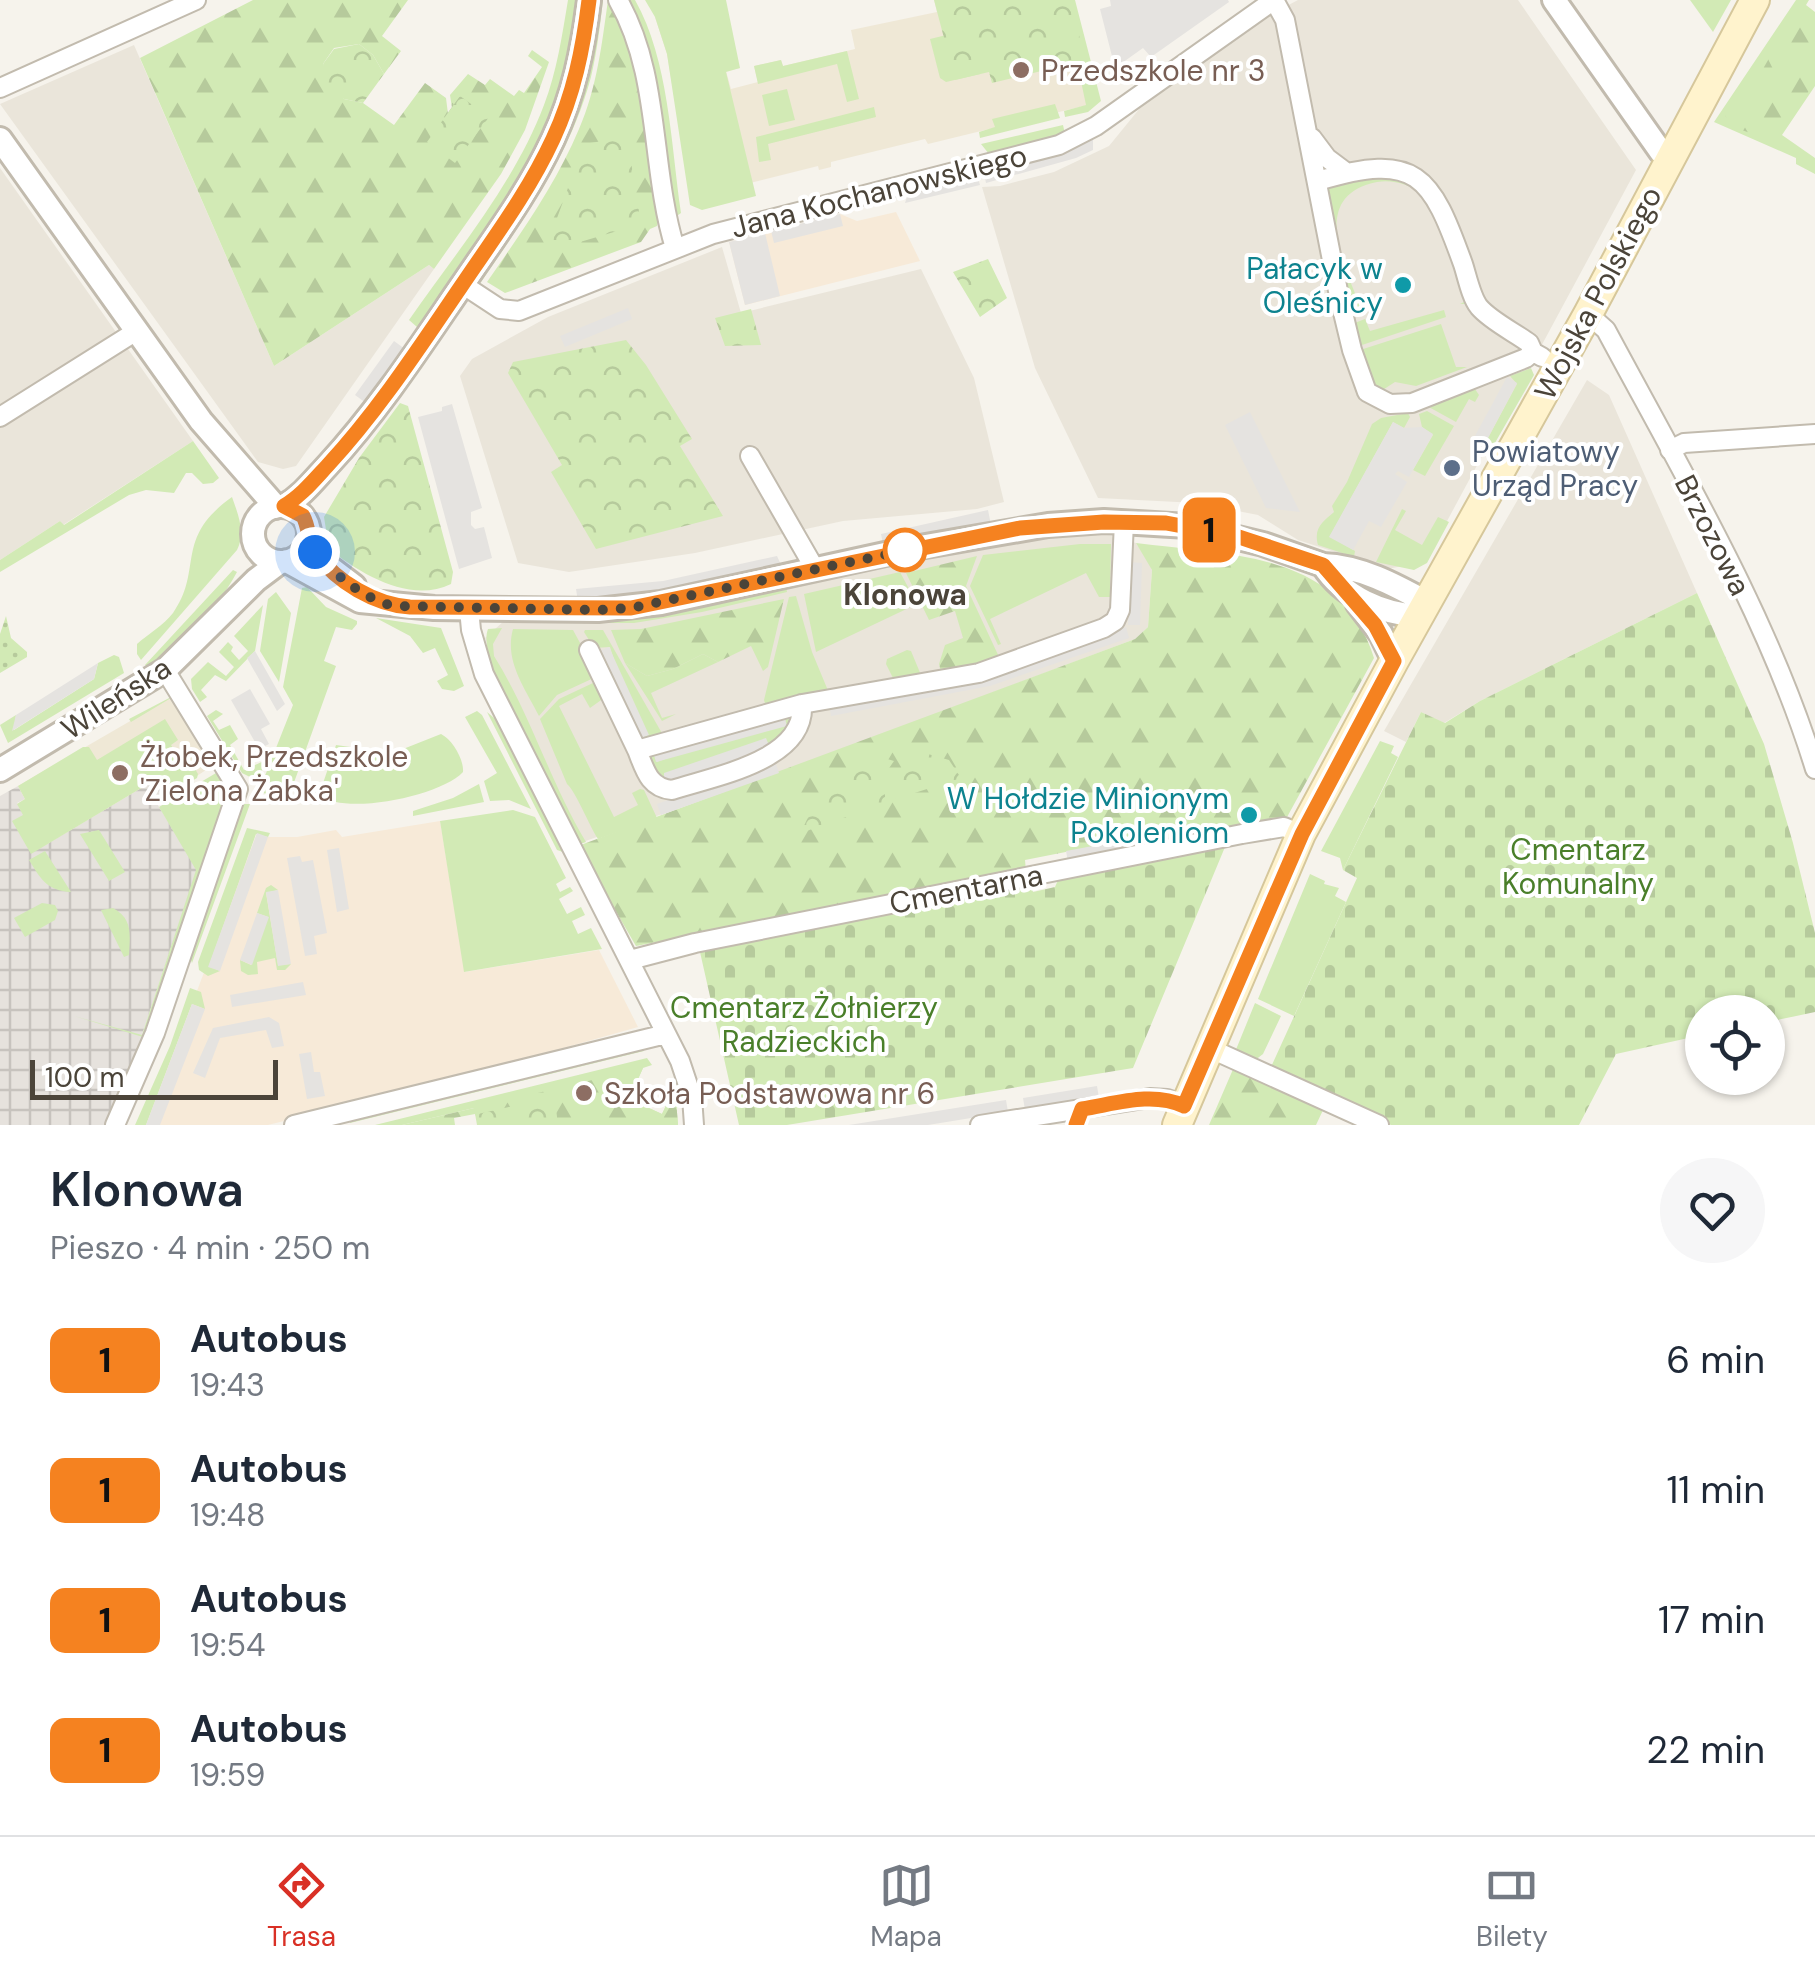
<!DOCTYPE html>
<html lang="pl">
<meta charset="utf-8">
<style>
:root{--surface:#fff;--page:#f6f6f7;--text:#1f2937;--muted:#747a83;--line:#e0e1e3;--accent:#d93025}
body{margin:0;font-family:"DM Sans",sans-serif;background:var(--page);color:var(--text);height:100vh;display:flex;flex-direction:column;font-size:38px;white-space:nowrap}
*{box-sizing:border-box;margin:0}
p{font-size:32px;color:var(--muted)}
.icon{flex:none;width:55px;height:55px;fill:none;stroke:currentColor;stroke-width:2;stroke-linecap:round;stroke-linejoin:round}
.map{position:relative;height:1125px;overflow:hidden}
.drawer{display:flex;flex-direction:column;background:var(--surface);flex:1}
.drawer>*{flex:none}
.badge{padding:0 20px;border-radius:15px;font-size:35px;line-height:65px}
.buttons{position:absolute;left:1685px;top:995px;display:grid;gap:20px}
.buttons a{display:grid;place-items:center;width:100px;height:100px;border-radius:50%;background:var(--surface);box-shadow:0 2px 8px #0004;font-size:50px}
.scale{position:absolute;left:30px;bottom:25px;width:248px;box-sizing:border-box;padding-left:10px;border:5px solid #4b4439;border-top:0;font-size:28px;line-height:35px;white-space:nowrap;color:#4b4439;-webkit-text-stroke:8px #fff;paint-order:stroke}
.you{position:absolute;width:50px;height:50px;margin:-25px;border:8px solid #fff;border-radius:50%;background:#1a73e8;box-shadow:0 0 0 15px #1a73e833}
.map>.badge{position:absolute;translate:-50% -50%;box-shadow:0 0 0 5px #fff}
.round{display:grid;place-items:center;flex:none;width:105px;height:105px;border-radius:52px;background:var(--page)}
.summary{display:flex;align-items:center;justify-content:space-between;height:170px;padding:0 50px}
h1{font-size:48px;font-weight:600;line-height:75px}
ul{padding:0;list-style:none}
li{display:flex;align-items:center;gap:30px;height:130px;padding:0 50px}
li div{flex:1}
li b{display:block;font-size:38px}
li em{font-style:normal}
li .badge{min-width:110px;font-weight:700;text-align:center}
.tab-bar{display:flex;justify-content:space-around;align-items:center;height:140px;border-top:2px solid var(--line);background:var(--surface);font-size:28px;color:var(--muted)}
.tab-bar a{display:grid;justify-items:center;gap:5px}
.tab-bar .selected{color:var(--accent)}
.map>svg:first-child{display:block}
.residential{fill:#eae5da}
.commercial{fill:#f7ead8}
.industrial{fill:url(#industrial-grid)}
.education{fill:#efe8d6}
.grass{fill:#d2eab5}
.forest{fill:url(#forest-firs)}
.cemetery{fill:url(#cemetery-stones)}
.park{fill:url(#park-crowns)}
.garden{fill:url(#garden-dots)}
.parking{fill:#e5e3e0}
.lines{fill:none;stroke-linecap:round;stroke-linejoin:round}
.minor-casing{stroke:#c2bbae;stroke-width:22}
.tertiary-casing{stroke:#c2bbae;stroke-width:28}
.secondary-casing{stroke:#d6c79b;stroke-width:32}
.minor{stroke:#fff;stroke-width:18}
.tertiary{stroke:#fff;stroke-width:22}
.secondary{stroke:#fff3cd;stroke-width:28}
.line-casing{stroke:#fff;stroke-width:22}
.line{stroke:#f58220;stroke-width:15}
.walk{stroke:#4b4439;stroke-width:10;stroke-dasharray:0 18}
.education-dot{fill:#8d6e63;stroke:#fff;stroke-width:4}
.culture-dot{fill:#0f9aa8;stroke:#fff;stroke-width:4}
.service-dot{fill:#5c6f8a;stroke:#fff;stroke-width:4}
.stop-dot{fill:#fff;stroke:#f58220;stroke-width:5}
.labels{text-anchor:middle;dominant-baseline:central;stroke-width:8;stroke-linejoin:round;paint-order:stroke}
.education-label{font-size:30px;fill:#785e54;stroke:#fff;text-anchor:start}
.street-label{font-size:30px;fill:#4b4439;stroke:#fff}
.culture-label{font-size:30px;fill:#0d838f;stroke:#fff;text-anchor:end}
.service-label{font-size:30px;fill:#4e5e75;stroke:#fff;text-anchor:start}
.stop-label{font-size:30px;font-weight:bold;fill:#4b4439;stroke:#fff}
.park-label{font-size:30px;fill:#4a7f2a;stroke:#fff}
</style>
<div class="map">
<svg width="1815" height="1125" viewBox="0 0 1815 1125">
<defs>
<pattern id="industrial-grid" width="8" height="8" patternUnits="userSpaceOnUse" patternTransform="scale(2.5)"><rect width="8" height="8" fill="#e6e2dd"/><path d="M0 4h8M4 0v8" fill="none" stroke="#c7c3be"/></pattern>
<pattern id="forest-firs" width="22" height="20" patternUnits="userSpaceOnUse" patternTransform="scale(2.5)"><rect width="22" height="20" fill="#d2eab5"/><path d="M5 1l3.5 6h-7zM16 11l3.5 6h-7z" fill="#b6ca9c"/></pattern>
<pattern id="cemetery-stones" width="16" height="16" patternUnits="userSpaceOnUse" patternTransform="scale(2.5)"><rect width="16" height="16" fill="#d2eab5"/><path d="M2 7V4a2 2 0 0 1 4 0v3zM10 15v-3a2 2 0 0 1 4 0v3z" fill="#b6ca9c"/></pattern>
<pattern id="park-crowns" width="20" height="18" patternUnits="userSpaceOnUse" patternTransform="scale(2.5)"><rect width="20" height="18" fill="#d2eab5"/><path d="M2 6a3 3 0 1 1 6 0M12 15a3 3 0 1 1 6 0" fill="none" stroke="#b6ca9c"/></pattern>
<pattern id="garden-dots" width="8" height="8" patternUnits="userSpaceOnUse" patternTransform="scale(2.5)"><rect width="8" height="8" fill="#d2eab5"/><path d="M2 2h.1M6 6h.1" fill="none" stroke="#b6ca9c" stroke-width="1.8" stroke-linecap="round"/></pattern>
</defs>
<rect width="100%" height="100%" fill="#f6f3ec"/>
<path class="residential" d="M1298,0H1518L1636,170L1425,562L1387,569L1298,540L1258,515L1197,503L1098,498L1035,368L982,187L1000,186L1054,172L1109,146L1149,97L1256,22Z
M134,45L274,366L429,265L434,269L296,466L283,469L258,462L0,104Z
M0,168L193,441L63,525L60,521L0,560Z
M722,247L741,313L921,269L974,378L1004,502L977,509L843,521L695,553L569,572L518,563L460,376L472,359L548,317Z
M1587,380L1609,395L1697,593L1480,701L1444,723L1421,712L1406,742L1384,731Z
M1101,533L1136,543L1149,562L1152,570L1148,627L1135,639L779,773L577,844L485,638L504,621L579,618L784,585L1031,535Z"/>
<path class="commercial" d="M896,212L920,261L745,305L729,242L840,214L857,221Z
M440,821L465,972L599,950L638,1027L475,1073L268,1125H146L257,833L269,837H297L336,830L342,837Z"/>
<path class="industrial" d="M158,778L168,795L156,802L197,869L142,1035L146,1038L105,1125H0V796L18,786L25,799L17,803L42,847Z"/>
<path class="education" d="M934,0H1069L1096,103L928,144L925,139L831,162V167L819,170L818,166L691,198L667,54L655,17L740,68L726,71L731,89L758,82L754,66L781,60L783,66L855,49L851,30L937,12Z
M170,698L212,766L168,795L158,778L42,847L17,804L25,799L18,786Z"/>
<path class="grass" d="M568,0H580C575,39 569,83 553,119C523,189 473,251 431,314L417,327L409,320C457,251 514,184 544,105C557,71 562,36 568,0Z
M598,0H603C600,26 597,52 591,77C571,153 525,218 481,282L482,273L524,210Z
M623,0H635C669,60 671,145 681,213L671,220Z
M645,0H726L740,68L726,72L756,196L702,210L690,205L667,54L655,17Z
M1064,0H1075L1101,101L1088,112L1065,117L1064,111L1086,105Z
M1690,0H1731L1713,32Z
M1796,0H1809L1806,5L1815,12V86L1782,135L1815,158V174L1796,164V158L1714,122Z
M963,31L980,74L946,82L940,78L930,39Z
M847,51L859,99L847,102L837,64L758,84L754,66L781,60L783,66Z
M787,89L795,120L769,126L762,95Z
M1055,104L1060,118L980,138L979,132L995,127L992,119Z
M874,107L876,117L768,144L771,160L759,162L756,137Z
M1063,125L1065,134L1039,144L989,154L981,144Z
M1387,177C1443,184 1452,260 1467,304H1460L1464,302C1454,272 1442,217 1421,194C1411,184 1391,179 1377,182C1306,196 1347,270 1362,311L1350,315L1323,197L1327,185L1350,179Z
M1444,310L1446,317L1356,347L1352,324L1365,319L1370,331Z
M1441,324L1456,367H1467L1416,386L1395,382L1378,393L1370,385L1357,351Z
M1531,368L1534,375L1488,455L1481,451L1517,384L1510,376Z
M1475,389L1479,395L1475,402L1469,399L1456,422L1427,406Z
M1427,411L1454,426L1425,476L1413,470L1433,435L1422,427L1419,414Z
M1408,413L1410,417L1404,428L1393,422L1330,536L1355,551L1354,557L1318,545C1313,527 1324,521 1334,512L1332,506L1347,482L1372,424L1381,418Z
M193,441L219,478L213,483L203,484L192,473H186L174,493L146,490L129,495L0,572V560L60,521L64,525Z
M232,497C238,514 246,533 237,550L141,660L137,654V644C148,634 164,625 173,613C204,569 173,539 232,497Z
M1402,509L1406,511L1395,530L1422,545L1438,517L1449,522L1427,563L1414,570L1376,562Z
M1080,544H1111L1110,597H1099L1086,573L990,619L1001,644L998,645L970,586L983,555Z
M233,570L237,572C215,613 184,639 150,669L145,665Z
M900,572L917,604L816,652L804,594Z
M786,585L787,592L702,612L634,623H520V618Z
M307,587L326,607L357,621V624L352,630L336,627L324,661L336,666L292,788C283,800 271,797 259,791L293,705L283,687L302,588Z
M276,592L291,613L279,682L260,651L268,599Z
M796,596L812,652L829,693L766,707L764,700L789,597Z
M263,605L255,651L226,681L215,675L201,690L207,697L200,702L192,689L191,679L208,662L226,676L234,667L219,652L228,642L233,647L231,651L239,660L248,651L234,636Z
M376,618L441,628L464,686L454,691L442,689L437,681L448,675L435,648L423,653L410,636Z
M502,628L493,644L494,656C531,715 550,782 586,842L577,845C557,805 474,665 488,629Z
M513,629L573,630L598,676L557,695L539,716C525,688 504,661 513,629Z
M585,630H603L663,735L646,741L639,739L610,647L594,648L584,632Z
M907,650L911,651L921,675L894,680L886,664L887,659Z
M703,654L718,662L651,693L662,718L676,714L662,721L625,663L647,676L673,669Z
M114,655L119,657L124,673L8,743L0,725L16,715L14,730L94,679L98,663Z
M593,683L597,686L604,698L590,708L582,694L559,706L614,817L638,805L632,793L640,789L644,790L657,818L598,839C589,825 576,792 567,784L540,719L559,699Z
M173,696L227,788V798L146,1038L74,1016L142,1035L196,870L159,807L216,773L171,698L131,722L129,719Z
M216,710L223,714L213,721L219,730L230,725L238,739L230,745L244,770L266,760L258,781L242,773L207,716Z
M477,711L482,715L531,809L509,800L490,801L484,781L497,773L465,717Z
M487,712L499,722L563,852L557,850Z
M784,715H789L792,725L770,748L664,783L648,758L653,752L657,762Z
M165,719L178,740L171,745L180,759L187,755L198,774L197,778L168,795L158,778L31,854L12,821L23,815L17,804L25,799L18,786L83,747H89L97,760Z
M441,734C453,740 464,760 463,772C441,796 345,816 319,795L336,745L393,753Z
M1380,741L1394,746L1391,753L1398,757L1343,870L1340,858L1321,851Z
M479,784L484,802L413,816V811L453,798Z
M242,804H250L192,963L189,955Z
M513,810L535,817L566,878L556,884L560,892L570,887L573,891L559,899L567,914L581,907L585,915L572,921L578,934L591,928L602,949L464,972L440,821Z
M247,828L270,833L268,837L256,834L209,966L220,971L208,976L199,970L198,962Z
M99,830L125,872L109,881L80,834Z
M45,851L71,892C47,891 40,878 29,860Z
M1310,874L1325,881L1324,884L1339,888L1335,896L1346,902L1294,1016L1258,999Z
M271,885L278,890L266,893L278,965L291,964L285,970H277L275,958L257,962L258,974L248,975L241,971L240,960L251,965L268,917L257,913L266,888Z
M42,903L55,905L58,911L55,920L25,937L14,918Z
M113,908C133,919 130,934 129,955L124,957L101,910Z
M190,988L201,992L205,1009L192,1004L146,1125H135L170,1046Z
M1255,1003L1281,1016L1263,1054L1254,1061L1235,1052Z
M644,1048V1051L350,1123L349,1119Z
M647,1058L652,1065L643,1068L629,1099L662,1114L675,1087L678,1125H477L474,1108L402,1125H375Z"/>
<path class="forest" d="M253,0H408L382,36L401,51L384,74L373,55L359,44L334,48L323,64L344,99L363,103L394,125L425,83L446,98L448,114L427,142L460,96L452,108L450,95L468,74L485,85L490,79L514,96L519,90L524,93L542,67L528,56L532,50L549,62L525,130L501,174L434,269L429,265L274,366L140,58Z
M608,0H613L635,52L660,215L657,226L650,229L641,242L505,293L487,282C521,233 556,184 579,129C597,88 602,43 608,0Z
M1805,8L1815,15V82L1775,142L1728,125L1725,113L1738,95L1753,103L1764,89L1751,74L1757,62L1768,59L1773,69L1785,70L1788,56L1777,41L1782,26L1795,9Z
M1136,543C1227,555 1342,551 1374,658L1286,819L1159,844L1157,834L1025,860L1026,871L636,946L578,846L1135,639L1148,627L1152,570Z
M977,556L966,586L1000,659L977,668L941,672L939,664L945,645L963,638L955,611L929,620L906,573Z
M784,599L768,667L763,671L751,646L718,662L703,654L673,669L647,676L625,663L611,630L641,629Z
M1234,1067L1324,1108L1316,1125H1209Z
M643,1068L629,1099L662,1114L675,1087L678,1125H558L554,1097L478,1115L480,1125L475,1114L454,1118L455,1125H402Z"/>
<path class="cemetery" d="M1697,593L1764,744L1793,843L1815,933V1012L1768,1022V1012H1702V1035L1616,1054L1579,1125H1391L1271,1067L1357,878L1343,870L1421,712L1445,723L1480,701Z
M1225,847L1133,1068L787,1125H739L700,952L1031,885L1033,892L1055,887L1058,880Z"/>
<path class="park" d="M934,0H1069L1086,60L992,83L989,72L955,80Z
M359,44L373,55L384,74L363,103L344,99L328,87L323,64L334,49Z
M460,96L489,117L455,163L427,142Z
M627,137L641,224L553,250L549,240L584,144Z
M988,259L1007,298L980,317L953,272Z
M751,309L761,345L725,346L715,318Z
M626,340L646,365L692,439L680,446L723,516L596,549L551,472L562,465L508,373L513,362Z
M400,403L408,406L453,572L451,584C410,604 361,574 329,549L324,517L359,458Z
M928,754L949,760L961,778L896,799C891,775 904,760 928,754Z
M884,758L894,761L885,774V803L801,833C817,794 843,767 884,758Z
M554,1097L558,1125H480L478,1114Z"/>
<path class="garden" d="M6,616L11,638L27,652V657L0,673V634Z"/>
<path class="parking" d="M1110,0H1228L1229,2L1151,57L1143,48L1115,68L1100,9L1111,6Z
M1093,136V150L1076,158L986,183L984,173L1051,156Z
M977,175L980,185L905,203L909,191Z
M840,214L843,226L774,243L771,231Z
M765,233L780,296L745,305L729,242Z
M628,308L632,319L565,347L560,336Z
M394,341L405,349L366,403L355,395Z
M1507,377L1517,383L1481,451L1470,445Z
M452,404L482,508L471,512V525L475,529L484,527L492,558L459,569L418,417L442,411V407Z
M1250,412L1300,512L1266,508L1225,425Z
M1393,422L1404,428L1422,427L1433,434L1409,477L1398,471L1395,474L1407,482L1381,527L1369,521L1353,550L1329,537Z
M988,510L991,525L884,549L881,534Z
M777,556L782,567L685,590L578,602L576,589L663,581Z
M1130,562L1142,563L1140,625H1128Z
M1126,627L1129,638L990,686L831,716L829,704L981,678Z
M609,647L649,735L639,739L598,652Z
M255,651L285,704L277,711L247,658Z
M98,663L94,679L12,731L16,715Z
M250,689L270,724L261,729L269,744L259,749L231,700Z
M784,715L787,726L656,762L653,752Z
M766,738L770,748L674,782L664,783V773Z
M775,761L779,773L661,815L657,804Z
M257,833L268,837L220,971L208,967Z
M1157,834L1159,844L1068,862L1066,851Z
M339,848L349,909L337,912L327,850Z
M300,856L302,862L313,860L327,933L314,936L317,954L305,956L287,858Z
M278,890L291,964L278,966L266,892Z
M257,913L269,917L252,965L240,960Z
M303,982L306,995L232,1007L230,995Z
M192,1004L205,1009L160,1125H146Z
M269,1017L279,1023L284,1046L272,1048L266,1030L220,1038L205,1078L193,1073L213,1028Z
M311,1052L314,1072H320L325,1096L307,1099L299,1054Z
M1097,1086L1099,1098L1025,1110L1023,1098Z
M1006,1100L1008,1112L928,1125H849Z"/>
<g class="lines">
<g class="minor-casing">
<path id="minor" d="M618,0C661,75 650,167 675,248
M1274,0L1285,20L1339,296L1352,350L1367,392L1390,404L1412,403L1526,358L1533,352
M0,88L196,0
M1312,138L1327,158L1347,173
M1318,181C1417,151 1431,175 1463,264C1467,276 1471,297 1479,307C1491,321 1514,332 1529,343L1533,352L1542,357
M462,284L500,309L519,311L713,234L1059,145L1096,126L1274,0
M1588,314L1606,330C1681,470 1769,618 1815,769
M0,417L135,332
M1670,450L1684,443L1815,434
M750,456L815,569
M469,609L471,630L484,674L680,1061L692,1097L694,1125
M589,650L637,750L802,704L979,673L1104,628L1115,621L1120,610L1124,522
M637,750C645,770 649,788 672,790C714,776 806,761 802,704
M630,960L695,943L1242,834L1284,827L1301,834
M1209,1048L1379,1125
M115,1125L155,1033L238,789L165,670
M294,1125L666,1034
M980,1125L1150,1098L1167,1099L1185,1105"/>
</g>
<g class="tertiary-casing">
<path id="tertiary" d="M1554,0L1661,152L1671,158
M0,139L201,421L276,507
M284,506C302,496 314,480 328,465C378,411 419,348 460,288C493,239 528,193 553,139C574,94 583,49 589,0
M253 534a28 28 0 1 1 56 0a28 28 0 1 1-56 0Z
M308,540L325,564L354,586
M287,561L360,601L434,608L598,610L661,603L908,549L1048,525L1104,521L1188,526L1263,544L1323,565C1360,566 1395,585 1426,602
M1323,565C1343,597 1383,614 1419,616
M1358,604L1381,634L1394,661
M0,770L165,670L256,580L280,562"/>
</g>
<g class="secondary-casing">
<path id="secondary" d="M1177,1125L1301,834L1394,661L1588,314L1755,0"/>
</g>
<use href="#minor" class="minor"/>
<use href="#tertiary" class="tertiary"/>
<use href="#secondary" class="secondary"/>
</g>
<g class="lines">
<g class="line-casing">
<path id="line" d="M589,0C583,49 574,94 553,139C528,193 493,239 460,288C419,348 378,411 328,465C314,480 301,496 284,506L303,516C310,529 307,542 316,553C336,582 376,605 410,607L631,608L1020,528L1104,522L1166,523L1236,536L1323,565L1375,625L1394,661L1302,834L1184,1106C1152,1091 1115,1104 1082,1109L1076,1125"/>
</g>
<use href="#line" class="line"/>
<path class="walk" d="M315,552C335,575 363,598 393,606L598,610L631,608L908,550H905"/>
</g>
<g class="education-dot">
<circle cx="1021" cy="70" r="10"/>
<circle cx="120" cy="773" r="10"/>
<circle cx="584" cy="1093" r="10"/>
</g>
<g class="culture-dot">
<circle cx="1403" cy="285" r="10"/>
<circle cx="1249" cy="815" r="10"/>
</g>
<circle class="service-dot" cx="1452" cy="468" r="10"/>
<circle class="stop-dot" cx="905" cy="550" r="20"/>
<g class="labels">
<g class="education-label">
<text x="1041" y="70">Przedszkole nr 3</text>
<text x="140" y="756">Żłobek, Przedszkole<tspan x="140" dy="34">'Zielona Żabka'</tspan></text>
<text x="604" y="1093">Szkoła Podstawowa nr 6</text>
</g>
<g class="street-label">
<text transform="translate(879 191) rotate(-14)">Jana Kochanowskiego</text>
<text transform="translate(1598 293) rotate(-62)">Wojska Polskiego</text>
<text transform="translate(1713 535) rotate(63)">Brzozowa</text>
<text transform="translate(116 698) rotate(-33)">Wileńska</text>
<text transform="translate(966 889) rotate(-11)">Cmentarna</text>
</g>
<g class="culture-label">
<text x="1383" y="268">Pałacyk w<tspan x="1383" dy="34">Oleśnicy</tspan></text>
<text x="1229" y="798">W Hołdzie Minionym<tspan x="1229" dy="34">Pokoleniom</tspan></text>
</g>
<g class="service-label">
<text x="1472" y="451">Powiatowy<tspan x="1472" dy="34">Urząd Pracy</tspan></text>
</g>
<g class="stop-label">
<text x="905" y="594">Klonowa</text>
</g>
<g class="park-label">
<text x="1578" y="849">Cmentarz<tspan x="1578" dy="34">Komunalny</tspan></text>
<text x="804" y="1007">Cmentarz Żołnierzy<tspan x="804" dy="34">Radzieckich</tspan></text>
</g>
</g>
</svg>
<div class="buttons">
<a><svg class="icon" aria-label="locate" viewBox="0 0 24 24"><circle cx="12" cy="12" r="6"/><path d="M12 2v4M12 18v4M2 12h4M18 12h4"/></svg></a>
</div>
<div class="scale">100 m</div>
<div class="you" style="left:315px;top:552px"></div>
<b class="badge" style="left:1209px;top:530px;background:#f58220;color:#111">1</b>
</div>
<section class="drawer">
<div class="summary"><div><h1>Klonowa</h1><p>Pieszo · 4 min · 250 m</p></div><a class="round"><svg class="icon" aria-label="heart" viewBox="0 0 24 24"><path d="M12 20l-8-8c-3-5 5-10 8-4 3-6 11-1 8 4z"/></svg></a></div>
<ul>
<li><span class="badge" style="background:#f58220;color:#111">1</span><div><b>Autobus</b><p>19:43</p></div><em>6 min</em></li>
<li><span class="badge" style="background:#f58220;color:#111">1</span><div><b>Autobus</b><p>19:48</p></div><em>11 min</em></li>
<li><span class="badge" style="background:#f58220;color:#111">1</span><div><b>Autobus</b><p>19:54</p></div><em>17 min</em></li>
<li><span class="badge" style="background:#f58220;color:#111">1</span><div><b>Autobus</b><p>19:59</p></div><em>22 min</em></li>
</ul>
</section>
<nav class="tab-bar">
<a class="selected"><svg class="icon" aria-label="directions" viewBox="0 0 24 24"><path d="M12 3l9 9-9 9-9-9zM9 14v-3h6M13 9l2 2-2 2"/></svg>Trasa</a>
<a><svg class="icon" aria-label="map" viewBox="0 0 24 24"><path d="M3 6l6-2 6 2 6-2v14l-6 2-6-2-6 2zM9 4v14M15 6v14"/></svg>Mapa</a>
<a><svg class="icon" aria-label="tickets" viewBox="0 0 24 24"><path d="M3 7h18v10H3zM15 7v10"/></svg>Bilety</a>
</nav>
